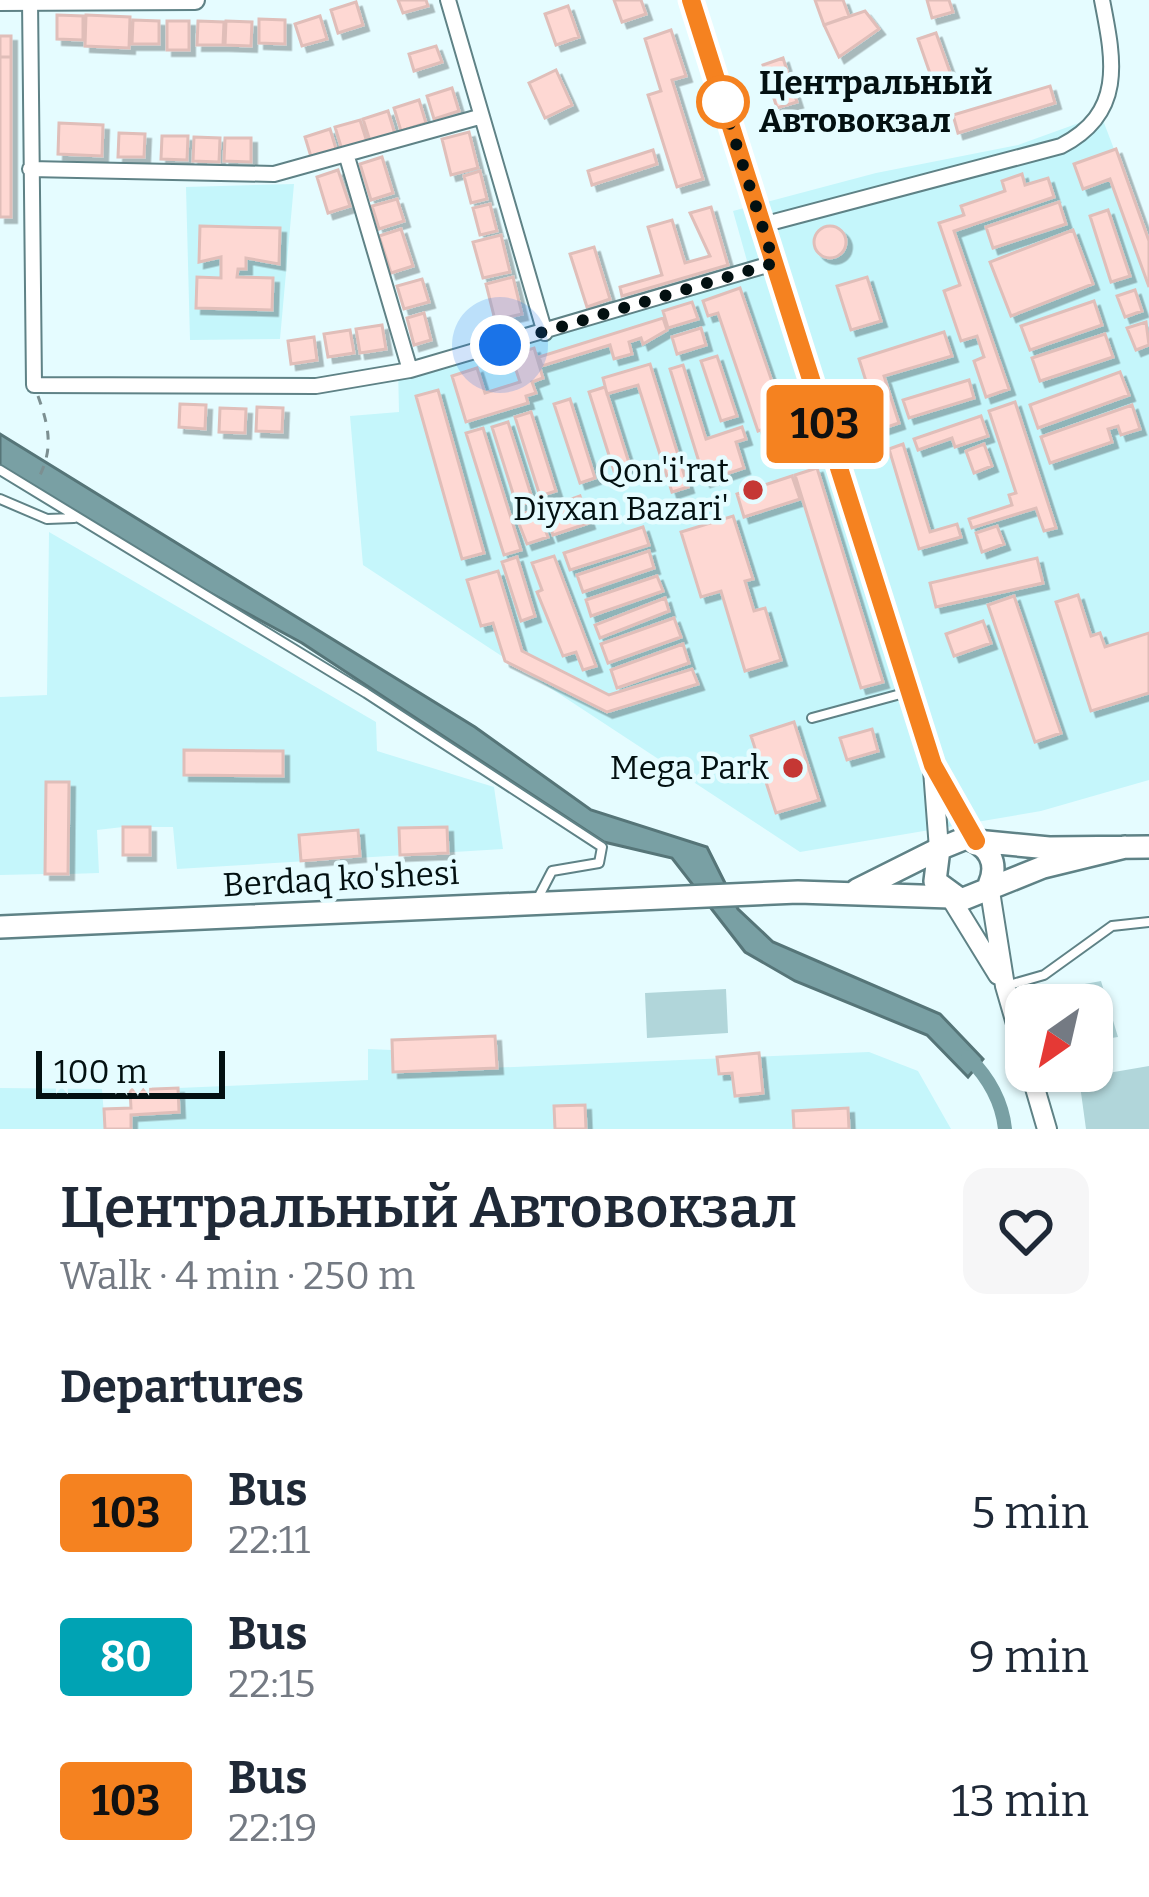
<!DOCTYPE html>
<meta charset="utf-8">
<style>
:root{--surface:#fff;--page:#f6f6f7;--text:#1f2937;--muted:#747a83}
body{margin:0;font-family:Bitter,serif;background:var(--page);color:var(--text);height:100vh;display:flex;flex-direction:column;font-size:45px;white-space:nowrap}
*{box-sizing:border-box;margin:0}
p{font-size:39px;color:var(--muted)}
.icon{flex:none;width:66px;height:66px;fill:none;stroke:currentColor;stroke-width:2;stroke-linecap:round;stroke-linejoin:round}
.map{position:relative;height:1129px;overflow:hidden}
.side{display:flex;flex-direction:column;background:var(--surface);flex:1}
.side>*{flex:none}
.badge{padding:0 24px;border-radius:9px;font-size:42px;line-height:78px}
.needle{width:78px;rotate:214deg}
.fabs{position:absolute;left:1005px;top:984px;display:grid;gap:24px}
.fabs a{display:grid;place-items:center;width:108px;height:108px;border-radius:24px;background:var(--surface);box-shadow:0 3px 9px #0004;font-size:60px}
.scale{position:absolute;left:36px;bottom:30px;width:189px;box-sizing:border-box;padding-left:12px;border:6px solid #031011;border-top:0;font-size:33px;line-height:42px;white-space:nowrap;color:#031011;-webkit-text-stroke:9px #e5fcff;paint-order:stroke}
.you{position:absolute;width:60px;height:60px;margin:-30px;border:9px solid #fff;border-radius:50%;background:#1a73e8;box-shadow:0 0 0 18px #1a73e833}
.map>.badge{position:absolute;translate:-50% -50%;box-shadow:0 0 0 6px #fff}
h2{padding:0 60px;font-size:45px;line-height:108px}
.round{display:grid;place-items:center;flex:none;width:126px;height:126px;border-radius:24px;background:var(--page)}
.overview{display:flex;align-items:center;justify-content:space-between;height:204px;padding:0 60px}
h1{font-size:57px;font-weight:600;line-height:90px}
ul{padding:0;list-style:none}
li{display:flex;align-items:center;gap:36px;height:144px;padding:0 60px}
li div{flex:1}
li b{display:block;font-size:45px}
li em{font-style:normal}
li .badge{min-width:132px;font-weight:700;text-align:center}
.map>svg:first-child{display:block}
.built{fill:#c5f6fb}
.green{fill:#b1d6da}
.water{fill:#79a0a4;stroke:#567578;stroke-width:3}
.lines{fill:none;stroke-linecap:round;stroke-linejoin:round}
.canal{stroke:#79a0a4;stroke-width:14}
.building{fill:#fed8d3;stroke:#e0beb9;stroke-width:3;filter:url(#shadow)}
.service-casing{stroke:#5f8286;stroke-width:12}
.minor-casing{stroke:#5f8286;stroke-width:18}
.tertiary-casing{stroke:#5f8286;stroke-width:22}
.secondary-casing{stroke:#5f8286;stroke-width:26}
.path{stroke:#7c8f91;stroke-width:3;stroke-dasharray:9 9;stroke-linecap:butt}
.service{stroke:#fff;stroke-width:8}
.minor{stroke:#fff;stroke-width:14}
.tertiary{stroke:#fff;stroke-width:18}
.secondary{stroke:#fff;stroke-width:21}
.line-casing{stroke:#fff;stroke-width:27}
.line{stroke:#f58220;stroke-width:18}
.walk{stroke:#031011;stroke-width:12;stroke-dasharray:0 21.6}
.stop-dot{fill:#fff;stroke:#f58220;stroke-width:6}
.poi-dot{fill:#c53734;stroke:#e5fcff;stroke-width:4.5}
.labels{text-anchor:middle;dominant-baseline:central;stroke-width:9;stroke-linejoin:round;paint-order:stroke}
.stop-label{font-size:33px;font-weight:bold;fill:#031011;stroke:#e5fcff;text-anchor:start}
.poi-label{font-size:33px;fill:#031011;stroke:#e5fcff;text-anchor:end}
.street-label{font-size:33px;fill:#031011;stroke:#e5fcff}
</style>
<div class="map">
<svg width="1149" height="1129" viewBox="0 0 1149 1129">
<defs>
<filter id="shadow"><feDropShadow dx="5.5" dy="5.5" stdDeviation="0" flood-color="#0004"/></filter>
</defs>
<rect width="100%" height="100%" fill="#e5fcff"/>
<path class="built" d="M1101,115L1149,241V780L1041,811L800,852L363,565L350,416L399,412L398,367L749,268L733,211L876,173L1018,145Z
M294,184L280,339L190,340L186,187Z
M49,532L376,722L377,751L494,787L503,849L177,869L173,827H123L97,830L99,873L68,874L69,783L47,782L45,874L0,875V697L47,695Z
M368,1049L392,1050L394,1072L869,1052L918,1071L951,1129H131V1115L179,1112L178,1088L368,1080Z
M0,1088L102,1089L105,1129H0Z"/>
<path class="green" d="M1101,981L1118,1037L1092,1041V1005H1041L1036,993Z
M726,989L728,1033L647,1038L645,993Z
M1149,1066V1129H1086L1079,1078Z"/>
<path class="water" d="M0,434L475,727L591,810L707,847L738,909L773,942L940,1014L983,1059L968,1077L927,1035L795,981L745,952L672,858L604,842L302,643L111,539L0,470Z"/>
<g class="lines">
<path class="canal" d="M968,1057C988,1077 1002,1100 1005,1129"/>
</g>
<path class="building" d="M398,0H426L428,6L403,13Z
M614,0H641L646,14L622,22Z
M815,0H843L849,16L824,25Z
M927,0H949L953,12L932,18Z
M356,2L363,25L338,33L331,10Z
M568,6L579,37L556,45L545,14Z
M865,11L879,29L839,57L824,25Z
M57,15L83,16V40L57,39Z
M86,15L130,17L129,48L85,46Z
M320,16L327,39L302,46L295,24Z
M259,19L285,20V44L259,43Z
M133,20L159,21V44H132Z
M167,21H189V50H167Z
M198,21L224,22L223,45H197Z
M226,21L252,22L251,46L225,45Z
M671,30L686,76L672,80L703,179L677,187L648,95L661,91L645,39Z
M936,33L950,72L932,79L918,39Z
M0,36H11V57H0Z
M436,46L442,62L414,71L409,54Z
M0,57H11V217H0Z
M783,58L797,102L777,108L763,65Z
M556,70L572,105L545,118L529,83Z
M1050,86L1055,103L958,133L953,115Z
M452,88L459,111L434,119L427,96Z
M419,100L426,123L401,131L394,108Z
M388,111L395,134L370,141L363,119Z
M360,120L367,142L342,150L335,127Z
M59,123L103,125L102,156L58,154Z
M330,129L337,152L312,160L305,137Z
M469,132L478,168L451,175L442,139Z
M119,133L145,134L144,157H118Z
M162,136H188L187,160L161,159Z
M194,137L220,138L219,162L193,161Z
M225,138H251V162L224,161Z
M1116,149L1149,241V287L1110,179L1083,189L1074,164Z
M653,150L657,164L592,185L588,171Z
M382,157L393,193L371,200L360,164Z
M338,170L350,206L328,213L317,177Z
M480,171L487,199L471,203L464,176Z
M1022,174L1025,185L1048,178L1054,197L954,231L1009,389L986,397L974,361L984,357L977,336L961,341L944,291L960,285L939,223L964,215L961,206L1005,191L1002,181Z
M397,199L404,221L379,229L372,206Z
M1059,202L1066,224L993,248L986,227Z
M490,204L497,231L480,235L473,208Z
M711,207L728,265L622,296L620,287L662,275L648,227L672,220L685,263L710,256L690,213Z
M1108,210L1130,276L1111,282L1090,216Z
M200,226L280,228L279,264L246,258V269H238L237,277L273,278L272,310L196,308L197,277L221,278V257L199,262Z
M814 242a16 16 0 1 1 32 0a16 16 0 1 1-32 0Z
M401,229L413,266L391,273L379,236Z
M1073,230L1093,284L1011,316L990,262Z
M501,235L510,272L483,278L473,242Z
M594,247L610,299L587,307L570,254Z
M513,277L522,314L495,320L486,284Z
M867,277L881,321L851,330L837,286Z
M422,279L429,302L404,309L397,286Z
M740,288L789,431L773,436L770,427L758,431L718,313L708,316L703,301Z
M1135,290L1142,311L1125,317L1117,296Z
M1094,301L1102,325L1030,350L1021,326Z
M692,302L698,319L668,328L663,311Z
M424,313L431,340L414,345L407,318Z
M663,318L667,330L643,344L641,338L629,342L632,354L614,359L610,345L542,366L539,357Z
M1146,322L1149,345L1136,350L1127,328Z
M382,325L386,349L360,353L356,329Z
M701,328L706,345L677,354L672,337Z
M350,330L354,353L328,357L324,334Z
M944,332L952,356L884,376L899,423L881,429L859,359Z
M1105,334L1113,357L1040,381L1032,358Z
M314,337L317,360L291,364L288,341Z
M534,348L543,378L532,382L536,393L526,396L528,403L466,422L452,376L477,368L485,393L520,382L511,355Z
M717,356L737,416L721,421L701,361Z
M650,364L688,487L672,492L638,385L607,394L603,378Z
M683,365L706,439L742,427L746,439L736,442L744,468L705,481L670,369Z
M1120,372L1129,395L1038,428L1030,405Z
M969,380L974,398L909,418L903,400Z
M605,387L630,466L614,471L589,392Z
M438,390L484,553L462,559L416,396Z
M570,399L595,478L580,483L554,404Z
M1015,402L1056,528L1044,531L1036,508L972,528L969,519L1012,505L1009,495L1016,493L989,411Z
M180,404L206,405L205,429L179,427Z
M1132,405L1140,429L1121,435L1118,426L1108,429L1112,442L1050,463L1041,437Z
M257,407L283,408L282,432L256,431Z
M220,408L246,409L245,433L219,432Z
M531,412L556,491L540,496L515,417Z
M981,416L988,436L955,447L952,438L918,450L914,439Z
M508,422L533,501L517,506L492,427Z
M483,428L521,550L504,555L466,433Z
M903,444L930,532L957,524L961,537L919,549L889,449Z
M984,444L992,466L974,473L966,451Z
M817,468L883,682L861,688L795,475Z
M792,476L800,499L744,517L737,494Z
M580,496L589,523L553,535L544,509Z
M537,509L548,537L527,544L516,516Z
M733,516L753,579L745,581L754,611L765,608L781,660L745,671L721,591L701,597L681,532Z
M997,526L1004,544L982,552L976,533Z
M643,527L649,545L570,570L564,553Z
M649,551L654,568L583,592L577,575Z
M554,556L596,666L583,670L576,652L563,656L537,592L542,590L532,563Z
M517,557L535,616L521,621L502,562Z
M1037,558L1043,583L936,607L930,583Z
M498,571L522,651L609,695L692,669L698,684L607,712L505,661L493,623L481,626L467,580Z
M657,576L663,591L591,616L586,600Z
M1078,595L1091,636L1100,633L1105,647L1149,633V693L1091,711L1056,602Z
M1014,596L1061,733L1035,742L988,605Z
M665,598L669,611L600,638L595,625Z
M674,618L681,637L608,663L601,644Z
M983,621L991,643L954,656L946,634Z
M683,644L689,663L617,688L611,670Z
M794,722L819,800L776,813L751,736Z
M872,729L878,751L847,760L840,738Z
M184,750L283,751V776L184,775Z
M46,782H69L68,874H45Z
M123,827H150V855H123Z
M447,827L448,853L400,855L399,828Z
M358,830L360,856L301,861L299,835Z
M495,1036L497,1068L393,1072L392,1040Z
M759,1053L763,1093L735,1096L732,1073L719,1074L717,1057Z
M178,1088L179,1112L131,1115V1129H105L104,1109L131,1108L130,1090Z
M585,1105L586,1129H555L554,1106Z
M848,1108L849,1129H794L793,1111Z"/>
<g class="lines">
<g class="service-casing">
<path id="service" d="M0,470L366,693L602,847L599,863L552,871L538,898
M0,499L47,519L74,518
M812,718L908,692
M1006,986L1044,975L1112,926L1149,922"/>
</g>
<g class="minor-casing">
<path id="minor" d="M30,0L34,385L316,386L410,370L774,263
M448,0L545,333
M347,157L410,370
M30,169L274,174L479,117
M762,225L1061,146C1125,113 1114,61 1102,0"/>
</g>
<g class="tertiary-casing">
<path id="tertiary" d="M690,0L933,765L976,841
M0,1L195,0
M933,770L939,849
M989,885L1005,986L1026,1058
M950,897L998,975
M1030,1071L1047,1129"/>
</g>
<g class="secondary-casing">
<path id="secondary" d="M976,841L1049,848L1149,847
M989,885C999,863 989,845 966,838L939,849L935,881L961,900L1043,867L1125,847
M857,890L939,849
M0,927L798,892L950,897"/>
</g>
<path class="path" d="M38,396C49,427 54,449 38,479"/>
<use href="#service" class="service"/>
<use href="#minor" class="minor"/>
<use href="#tertiary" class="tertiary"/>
<use href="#secondary" class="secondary"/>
</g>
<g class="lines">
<g class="line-casing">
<path id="line" d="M691,0L933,765L976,841"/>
</g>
<use href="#line" class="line"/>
<path class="walk" d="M500,345L774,263L719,90L723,102"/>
</g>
<circle class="stop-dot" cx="723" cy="102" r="24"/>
<g class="poi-dot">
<circle cx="753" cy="490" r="12"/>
<circle cx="793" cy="768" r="12"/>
</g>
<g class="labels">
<g class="stop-label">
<text x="759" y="83">Центральный<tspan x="759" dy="38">Автовокзал</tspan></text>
</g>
<g class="poi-label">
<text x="729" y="471">Qon'i'rat<tspan x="729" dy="38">Diyxan Bazari'</tspan></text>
<text x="769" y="768">Mega Park</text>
</g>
<g class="street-label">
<text transform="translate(341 879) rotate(-3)">Berdaq ko'shesi</text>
</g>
</g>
</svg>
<div class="fabs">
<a><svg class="needle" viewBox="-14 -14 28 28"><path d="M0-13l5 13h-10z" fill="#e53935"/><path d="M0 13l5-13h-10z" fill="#747a83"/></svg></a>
</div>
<div class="scale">100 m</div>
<div class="you" style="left:500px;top:345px"></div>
<b class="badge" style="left:825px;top:424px;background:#f58220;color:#111">103</b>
</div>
<section class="side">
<div class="overview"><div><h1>Центральный Автовокзал</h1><p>Walk · 4 min · 250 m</p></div><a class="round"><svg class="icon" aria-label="heart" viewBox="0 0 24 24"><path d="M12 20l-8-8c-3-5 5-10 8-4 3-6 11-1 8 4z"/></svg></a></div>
<h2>Departures</h2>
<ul>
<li><span class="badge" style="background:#f58220;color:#111">103</span><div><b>Bus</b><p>22:11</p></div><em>5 min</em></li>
<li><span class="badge" style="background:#00a3b4;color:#fff">80</span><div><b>Bus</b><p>22:15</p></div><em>9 min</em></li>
<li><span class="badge" style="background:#f58220;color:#111">103</span><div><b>Bus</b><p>22:19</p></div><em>13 min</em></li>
</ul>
</section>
